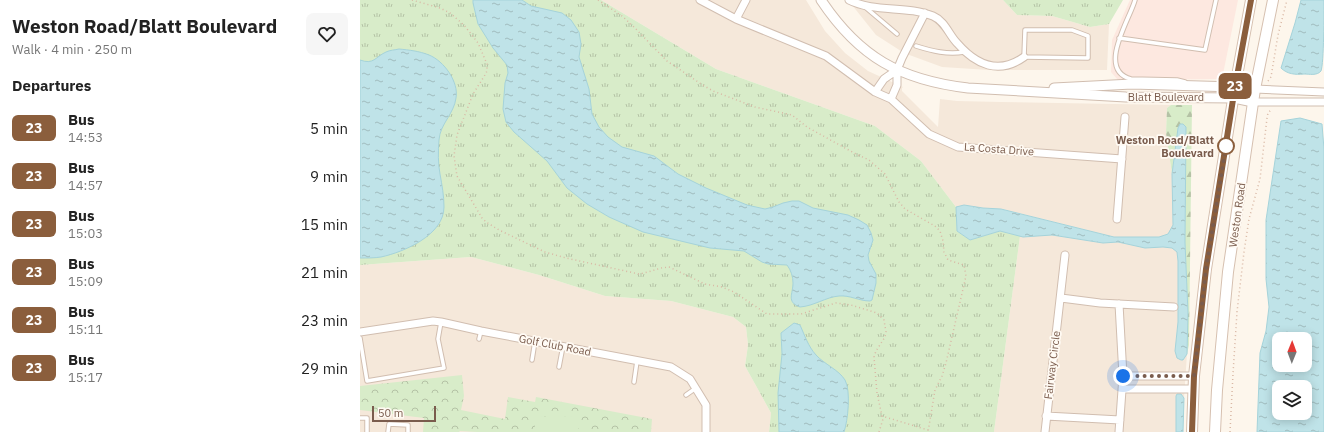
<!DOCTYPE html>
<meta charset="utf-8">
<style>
:root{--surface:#fff;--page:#f6f6f6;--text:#222;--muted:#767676}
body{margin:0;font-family:"IBM Plex Sans",sans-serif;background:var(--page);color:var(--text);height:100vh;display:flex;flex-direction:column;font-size:15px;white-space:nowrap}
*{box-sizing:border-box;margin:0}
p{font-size:13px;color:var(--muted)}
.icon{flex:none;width:22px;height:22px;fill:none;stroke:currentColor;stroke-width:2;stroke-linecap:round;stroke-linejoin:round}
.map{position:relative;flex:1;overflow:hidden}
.details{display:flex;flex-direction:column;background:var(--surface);width:360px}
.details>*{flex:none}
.badge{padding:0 8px;border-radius:6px;font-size:14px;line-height:26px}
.needle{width:26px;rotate:1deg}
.tools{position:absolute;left:912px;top:332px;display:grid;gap:8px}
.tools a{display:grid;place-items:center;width:40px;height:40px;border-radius:8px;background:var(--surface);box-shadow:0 2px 10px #0003;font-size:20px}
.scale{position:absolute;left:12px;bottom:10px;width:64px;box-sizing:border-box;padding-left:4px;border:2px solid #7a5c4d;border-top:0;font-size:11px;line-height:14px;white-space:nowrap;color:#7a5c4d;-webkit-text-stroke:3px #fffaf3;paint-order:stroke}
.you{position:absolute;width:20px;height:20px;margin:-10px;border:3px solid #fff;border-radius:50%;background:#1a73e8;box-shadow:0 0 0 6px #1a73e833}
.map>.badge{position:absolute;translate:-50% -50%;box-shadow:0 0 0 2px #fff}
h2{padding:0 12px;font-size:15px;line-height:36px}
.round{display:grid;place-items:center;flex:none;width:42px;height:42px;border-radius:8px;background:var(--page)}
.headline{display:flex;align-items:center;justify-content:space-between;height:68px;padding:0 12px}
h1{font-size:19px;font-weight:700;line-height:30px}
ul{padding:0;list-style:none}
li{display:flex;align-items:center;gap:12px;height:48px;padding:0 12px}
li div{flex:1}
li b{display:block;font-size:15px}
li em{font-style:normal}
li .badge{min-width:44px;font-weight:700;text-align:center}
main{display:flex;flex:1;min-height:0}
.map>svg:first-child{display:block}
.residential{fill:#f5e8da}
.commercial{fill:#fde8e0}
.grass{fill:url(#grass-tufts)}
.forest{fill:url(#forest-firs)}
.park{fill:url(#park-crowns)}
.pitch{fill:#d8ecc9}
.water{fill:url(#water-ripples);stroke:#a5d3da;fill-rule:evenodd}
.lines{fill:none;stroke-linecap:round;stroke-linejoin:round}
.service-casing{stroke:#d1beb0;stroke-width:5.5}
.minor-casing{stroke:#d1beb0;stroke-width:9}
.tertiary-casing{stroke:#d1beb0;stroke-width:11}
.secondary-casing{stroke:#d6c0b0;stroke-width:12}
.path{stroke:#d9b8a5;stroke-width:1.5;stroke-dasharray:1 3;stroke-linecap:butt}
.service{stroke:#fff;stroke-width:3.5}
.minor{stroke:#fff;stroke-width:7}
.tertiary{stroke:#fff;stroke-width:9}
.secondary{stroke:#fff;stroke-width:10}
.line-casing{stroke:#fff;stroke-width:9}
.line{stroke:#8b5e3c;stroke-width:6}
.walk{stroke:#7a5c4d;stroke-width:4;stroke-dasharray:0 7.2}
.stop-dot{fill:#fff;stroke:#8b5e3c;stroke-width:2}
.labels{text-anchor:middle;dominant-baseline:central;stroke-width:3.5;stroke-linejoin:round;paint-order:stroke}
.street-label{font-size:11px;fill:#7a5c4d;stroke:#fffaf3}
.stop-label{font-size:11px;font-weight:bold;fill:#7a5c4d;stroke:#fffaf3;text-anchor:end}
</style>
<main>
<section class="details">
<div class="headline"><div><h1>Weston Road/Blatt Boulevard</h1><p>Walk · 4 min · 250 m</p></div><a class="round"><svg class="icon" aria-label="heart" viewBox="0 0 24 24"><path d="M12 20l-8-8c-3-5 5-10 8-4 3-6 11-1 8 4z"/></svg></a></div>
<h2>Departures</h2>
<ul>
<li><span class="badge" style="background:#8b5e3c;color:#fff">23</span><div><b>Bus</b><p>14:53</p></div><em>5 min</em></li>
<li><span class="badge" style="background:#8b5e3c;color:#fff">23</span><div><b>Bus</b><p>14:57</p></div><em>9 min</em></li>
<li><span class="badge" style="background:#8b5e3c;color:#fff">23</span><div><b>Bus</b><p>15:03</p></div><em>15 min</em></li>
<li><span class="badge" style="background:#8b5e3c;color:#fff">23</span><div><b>Bus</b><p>15:09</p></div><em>21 min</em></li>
<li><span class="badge" style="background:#8b5e3c;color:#fff">23</span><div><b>Bus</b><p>15:11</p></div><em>23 min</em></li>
<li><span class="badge" style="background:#8b5e3c;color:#fff">23</span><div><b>Bus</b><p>15:17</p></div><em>29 min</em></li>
</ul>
</section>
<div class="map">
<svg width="964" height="432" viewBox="0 0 964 432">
<defs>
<pattern id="grass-tufts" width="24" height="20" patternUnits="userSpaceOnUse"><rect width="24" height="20" fill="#d8ecc9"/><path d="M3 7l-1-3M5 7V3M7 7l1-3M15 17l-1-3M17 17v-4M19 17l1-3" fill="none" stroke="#b4c2a5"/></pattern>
<pattern id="forest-firs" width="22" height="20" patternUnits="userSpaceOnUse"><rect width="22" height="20" fill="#d8ecc9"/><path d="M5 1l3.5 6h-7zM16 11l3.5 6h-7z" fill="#b4c2a5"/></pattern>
<pattern id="park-crowns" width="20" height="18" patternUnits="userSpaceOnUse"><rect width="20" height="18" fill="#d8ecc9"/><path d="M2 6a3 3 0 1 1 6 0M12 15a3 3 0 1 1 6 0" fill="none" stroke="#b4c2a5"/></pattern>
<pattern id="water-ripples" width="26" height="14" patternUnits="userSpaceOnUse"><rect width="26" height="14" fill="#bfe3e8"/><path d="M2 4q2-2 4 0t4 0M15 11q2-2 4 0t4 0" fill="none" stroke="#a0bbbe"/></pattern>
</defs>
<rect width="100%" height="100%" fill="#fdf6ec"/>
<path class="residential" d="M241,0H446L465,31L485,53L508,71L543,87L542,88V91L578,127L580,99L597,101L641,102L811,105L807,108L806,133L812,174L813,225L808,234L799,237H754L642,209L623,208L604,205L596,207L561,161L515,126L356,69Z
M488,0H643L657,15L692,16L730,27L749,24L747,70H629L582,67L544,53L516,35Z
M679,235H692L743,243L758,242L785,248L803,247L812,248L817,252L818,261L819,296L818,322L816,338L823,360L827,354L824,398L821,394L816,397V432H634L660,236Z
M111,257L179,275L245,296L311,301L373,317L386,327L388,345L385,366L411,413L409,432H0V265Z"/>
<path class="commercial" d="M770,0H878L862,79L758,80L751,72L752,40Z"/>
<path class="grass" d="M0,0H241L356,69L515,126L561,161L596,207L597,231L610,240L640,231L660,236L634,432H409L411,413L385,366L388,345L386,327L373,317L311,301L245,296L179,275L111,257L0,265Z
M643,0H763L749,24L730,27L692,16L657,15Z"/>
<path class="forest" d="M811,105H832L829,345L827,354L828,313L825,242L826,127L818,128L812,174L806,133L807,108Z"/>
<path class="park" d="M102,375L104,396L101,410L145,419L148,397L175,402L176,397L292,419L291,432H117L100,431L99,432H63L64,418L0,410V386Z"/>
<path class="pitch" d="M218,416V432H175V417Z"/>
<path class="water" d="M113,0H162L171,6L202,13L211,20L219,32L221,44L219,57L229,89L232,114L239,127L248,137L262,147L294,156L318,174L346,188L387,205L405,209L413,207L423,203L432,201H439L453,208L488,215L499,220L507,225L511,233L513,240L508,255L509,261L516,274V283L512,300L510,301C499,301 490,295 479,296C466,297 454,306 440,307C426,302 433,294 433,283C433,277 431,270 427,265L408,264L402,262L384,251L350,248L283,232L249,217L227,204L207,188L187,161L154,132L146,122L143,109L145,83L148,73L147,65L133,48L118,24L113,3Z
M941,0H964C964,12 964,63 961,71C957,76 949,74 944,74C935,75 927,74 921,68L935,23Z
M39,49C49,50 59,51 69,55C84,61 99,82 96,98C94,114 80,124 79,140C78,151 78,164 80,174C82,185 84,196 84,207C84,235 44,252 21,257C15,258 7,258 0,258V60C14,65 15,57 26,52C30,50 35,50 39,49Z
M940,118L962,124L964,149V432H897L900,353L906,331L909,307L906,279V220L921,121ZM919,339H945V365H919ZM919,387H945V413H919Z
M820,124H823L826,127L825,242L828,313L827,354L823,360H821L817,358L815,351L818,322V261L817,252L812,248L803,247L785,248L758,242L743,243L692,235L663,237L640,231L610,240L597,231L596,207L604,205L623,208L641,209L754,237H799L808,234L813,225L812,174L818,128Z
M434,323L440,325C445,336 448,346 456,355C464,364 479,370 485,380C491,391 488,420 484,432H419L418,393L422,354L421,333Z
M817,394H821L824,398L823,432H816V396Z"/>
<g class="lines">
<g class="service-casing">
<path id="service" d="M775,0C770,19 736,70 771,79L817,80L825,82
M505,7L537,34
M665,30H712L728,36V58L664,57Z
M759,38L845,50L856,0
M556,46C572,51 588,55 604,52
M0,338L7,381L84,368L78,339L81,322
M119,339L121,331
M172,360L175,341
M199,367L203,346
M274,382L277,361
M326,395L336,388
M0,418H7V432
M28,432L29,424L48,425V432"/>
</g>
<g class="minor-casing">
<path id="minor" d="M340,0L376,19L466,56L515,92L531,99L569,134L598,147L762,159
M489,0C515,13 547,5 573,16C585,21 589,35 597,43C616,65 639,75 664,57
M376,19L386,0
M537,70L542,58L565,13
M895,89L964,92
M515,92L524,79L537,70V85L531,99
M893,102H964
M757,219L765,117
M701,298L740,303L814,307
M759,304L763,376L759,432
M0,332L73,321L81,322L121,331L311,367L330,379L346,405V432
M763,376H834
M762,389H834
M686,416L760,420
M685,432L705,255"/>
</g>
<g class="tertiary-casing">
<path id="tertiary" d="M461,0C499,57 540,80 608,88L766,97L874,98L893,102
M694,88L772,84L875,87L895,89"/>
</g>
<g class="secondary-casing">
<path id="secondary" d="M832,432L834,376L846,269L875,87L891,0
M855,432L857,390L868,272L895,89L913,0"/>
</g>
<path class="path" d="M52,0L80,8L90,13L104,25L118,43L127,64V71L125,75L113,94L97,135L94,156L97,176L122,218L126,222L139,230L185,252L206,258L279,274L288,272L301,268L309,267L345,284L362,287L374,292L407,314H441L476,303L491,305L517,313L524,320L526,332L525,337L516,351L514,357L517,393L522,416L568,430
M238,0L262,16L274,27L307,61L341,84L353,91L395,107L432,115L447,127L494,153L509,160L525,174L539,202L545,209L575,226L580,231L583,241L584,252L588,260L604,265L606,276L586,363L582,376L575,390L568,432
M908,81L911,77L918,35L927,0
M519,432L523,419L522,416
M870,432L873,374L877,312L884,252L889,219L900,179L907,118L908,113L911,110"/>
<use href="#service" class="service"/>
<use href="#minor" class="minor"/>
<use href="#tertiary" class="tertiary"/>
<use href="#secondary" class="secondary"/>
</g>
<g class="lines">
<g class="line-casing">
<path id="line" d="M832,432L834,376L846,269L875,87L891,0"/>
</g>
<use href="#line" class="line"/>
<path class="walk" d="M763,376H834L846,269L867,140L866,146"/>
</g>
<circle class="stop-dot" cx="866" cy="146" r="8"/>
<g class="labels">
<g class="street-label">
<text x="806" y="97">Blatt Boulevard</text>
<text transform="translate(639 149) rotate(4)">La Costa Drive</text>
<text transform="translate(877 215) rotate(-82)">Weston Road</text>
<text transform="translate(195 345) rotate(11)">Golf Club Road</text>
<text transform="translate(692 365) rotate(-83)">Fairway Circle</text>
</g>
<g class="stop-label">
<text x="854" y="140">Weston Road/Blatt<tspan x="854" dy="13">Boulevard</tspan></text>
</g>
</g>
</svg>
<div class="tools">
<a><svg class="needle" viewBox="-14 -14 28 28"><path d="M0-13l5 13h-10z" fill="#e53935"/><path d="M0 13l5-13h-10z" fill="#767676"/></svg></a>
<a><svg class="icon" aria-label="layers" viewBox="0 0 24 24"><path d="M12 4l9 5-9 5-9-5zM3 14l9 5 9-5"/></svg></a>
</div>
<div class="scale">50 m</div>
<div class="you" style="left:763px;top:376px"></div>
<b class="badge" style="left:875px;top:86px;background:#8b5e3c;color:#fff">23</b>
</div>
</main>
